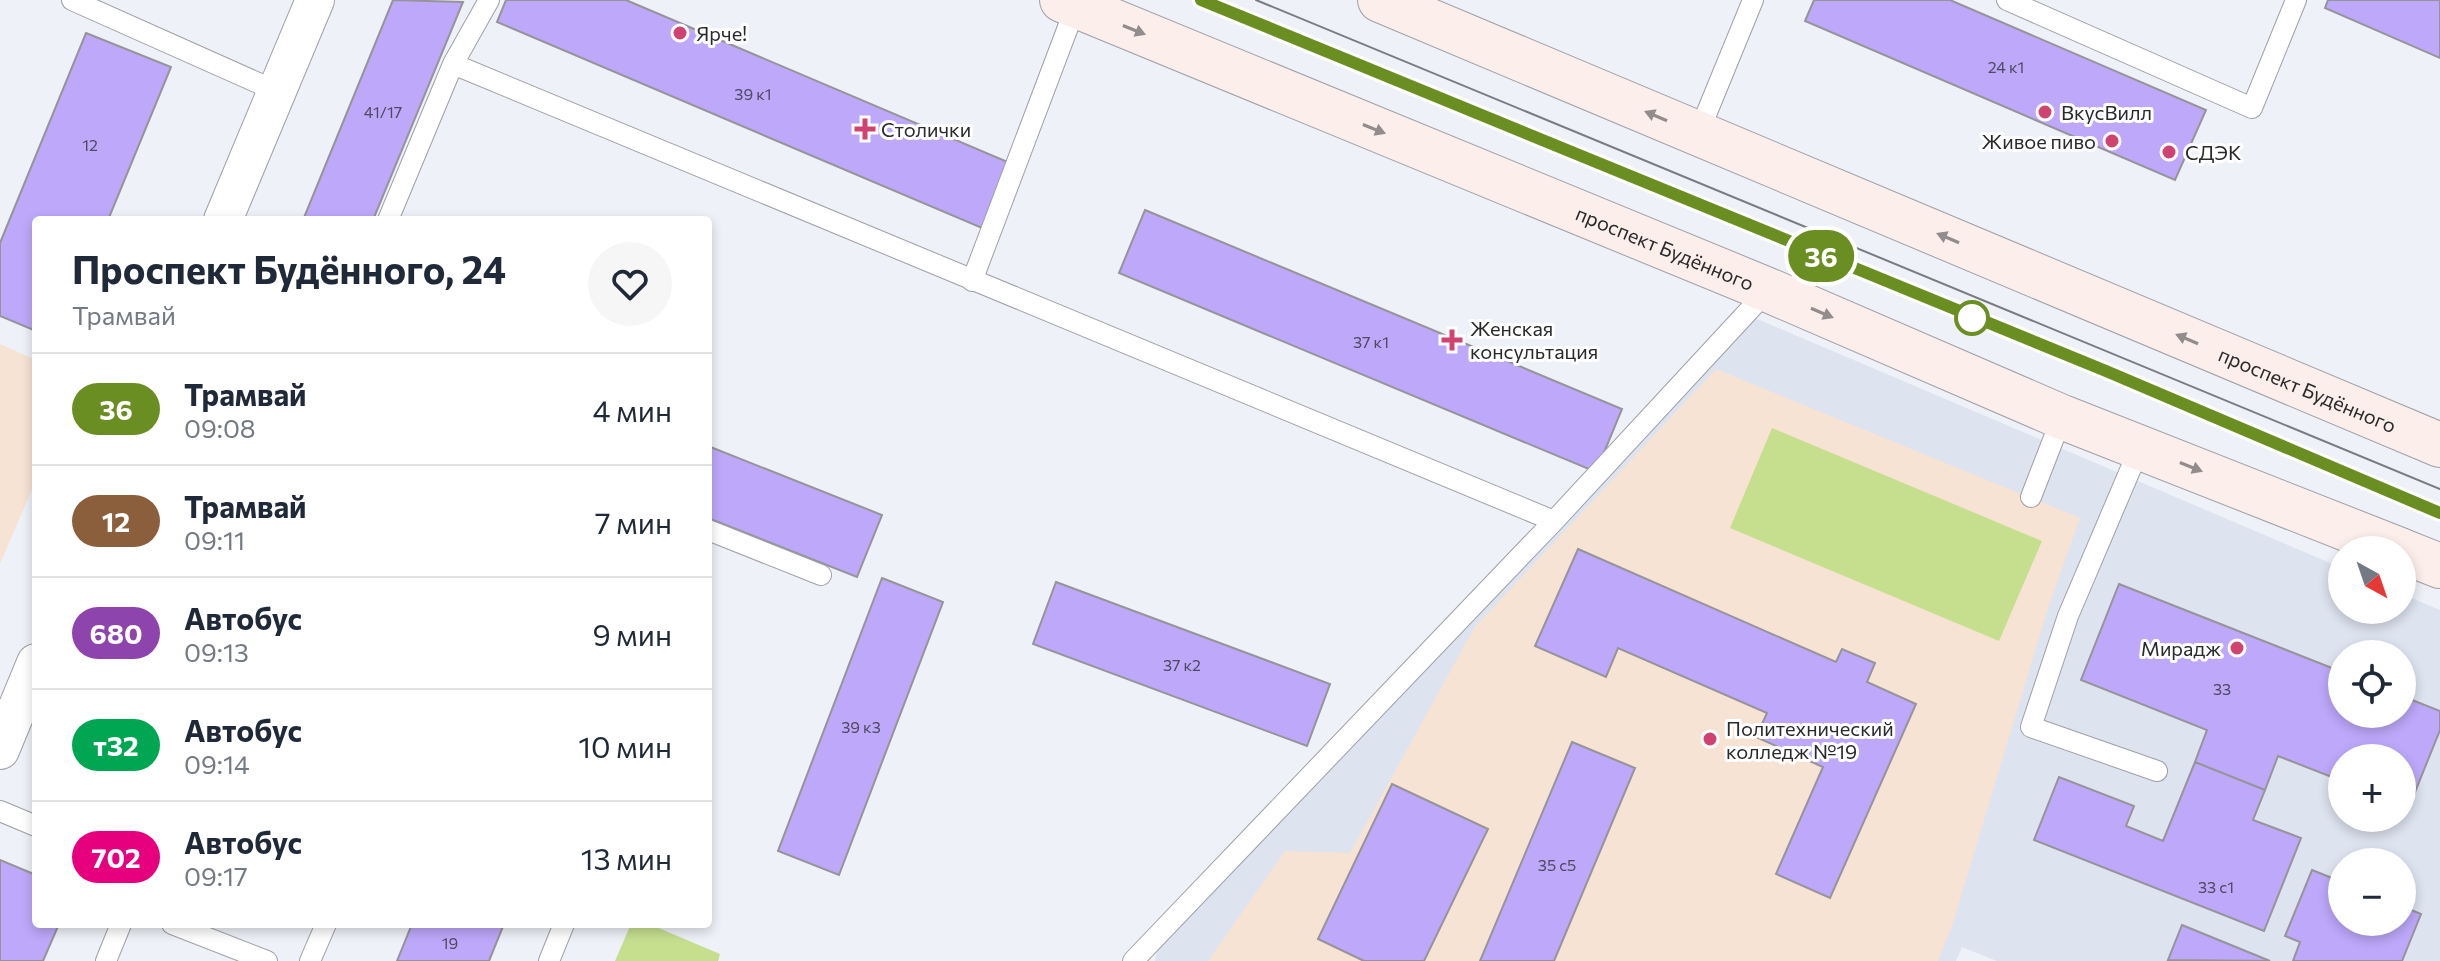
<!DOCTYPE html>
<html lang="ru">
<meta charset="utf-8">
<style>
:root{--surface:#fff;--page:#f6f6f7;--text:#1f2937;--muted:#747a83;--line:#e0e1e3}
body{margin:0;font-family:Commissioner,sans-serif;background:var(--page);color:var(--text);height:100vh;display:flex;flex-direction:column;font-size:30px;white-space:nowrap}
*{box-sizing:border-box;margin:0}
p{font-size:26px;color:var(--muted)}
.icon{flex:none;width:44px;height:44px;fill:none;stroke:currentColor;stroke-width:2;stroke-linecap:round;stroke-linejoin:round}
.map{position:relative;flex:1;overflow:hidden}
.drawer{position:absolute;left:32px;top:216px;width:680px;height:712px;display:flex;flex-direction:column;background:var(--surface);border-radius:8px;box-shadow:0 4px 12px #0003}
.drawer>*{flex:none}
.badge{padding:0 16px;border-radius:26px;font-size:28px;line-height:52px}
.needle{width:52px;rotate:140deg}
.buttons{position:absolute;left:2328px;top:536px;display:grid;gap:16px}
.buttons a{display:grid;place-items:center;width:88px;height:88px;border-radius:50%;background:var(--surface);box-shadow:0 4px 12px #0003;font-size:40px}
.map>.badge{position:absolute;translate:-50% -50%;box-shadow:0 0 0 4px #fff}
.round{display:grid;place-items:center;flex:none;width:84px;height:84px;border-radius:42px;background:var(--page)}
.overview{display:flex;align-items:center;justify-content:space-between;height:136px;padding:0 40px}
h1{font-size:38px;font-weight:700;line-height:60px}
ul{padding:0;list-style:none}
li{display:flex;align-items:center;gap:24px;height:112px;padding:0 40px;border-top:2px solid var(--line)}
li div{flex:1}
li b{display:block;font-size:30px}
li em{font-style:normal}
li .badge{min-width:88px;font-weight:700;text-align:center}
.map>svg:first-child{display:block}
.built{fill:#dde3ef;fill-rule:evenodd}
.education{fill:#f7e3d4}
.green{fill:#c6df8f}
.building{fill:#bda8fa;stroke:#959499;stroke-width:2}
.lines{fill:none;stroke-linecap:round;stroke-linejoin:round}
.service-casing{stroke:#9ea0a6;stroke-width:22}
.minor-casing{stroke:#9ea0a6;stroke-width:40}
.secondary-casing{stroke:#9ea0a6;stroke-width:46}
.service{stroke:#fff;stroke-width:20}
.minor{stroke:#fff;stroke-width:38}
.secondary{stroke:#fbeeeb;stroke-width:44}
.tram{stroke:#797b7f;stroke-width:2}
.oneway{fill:#928c8c}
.line-casing{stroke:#fff;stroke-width:18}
.line{stroke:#6b8e23;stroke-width:12}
.poi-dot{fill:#d04371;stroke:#fefefe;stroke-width:3}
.stop-dot{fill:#fff;stroke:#6b8e23;stroke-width:4}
.labels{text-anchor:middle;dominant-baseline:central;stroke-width:6;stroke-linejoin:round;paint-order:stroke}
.number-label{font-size:16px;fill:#4e4a60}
.poi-label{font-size:20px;fill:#292a2c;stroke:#fefefe;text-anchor:start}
.street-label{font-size:20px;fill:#292a2c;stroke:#fefefe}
</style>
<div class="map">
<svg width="2440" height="961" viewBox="0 0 2440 961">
<rect width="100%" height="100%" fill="#eef1f7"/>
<path class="built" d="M1755,318L2342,568V610H2402V594L2440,610V961H1997L1962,947L1956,961H1155L1157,949ZM2342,654H2402V714H2342ZM2342,758H2402V818H2342ZM2342,862H2402V922H2342Z"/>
<path class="education" d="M0,344L36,360V480L0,564Z
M1716,369L2080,518L2048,608L1952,926L1938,961H1208L1285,851L1350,853L1474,628Z"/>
<path class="green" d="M1772,428L2042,541L1999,641L1730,528Z
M631,924H649L720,954L718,961H615Z"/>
<path class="building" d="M393,0L463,2L373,220H303Z
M506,0H626L1010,163L982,228L497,22Z
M1814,0H1950L2206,110L2175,180L1805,21Z
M2328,0H2440V58L2325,8Z
M86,33L171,67L108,220H36V331L0,316V243Z
M1145,210L1622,409L1596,472L1119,273Z
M708,446L882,515L857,577L708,518Z
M1578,549L1836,662L1842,649L1875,663L1867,682L1916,704L1830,898L1776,874L1823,767L1756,737L1767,713L1618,648L1606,677L1535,646Z
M882,578L943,602L839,875L778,851Z
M1056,582L1330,684L1307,746L1033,644Z
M2119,584L2342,672V714H2402V696L2440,711V730L2409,807L2402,805V758H2342V781L2278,756L2265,790L2195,762L2207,730L2081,680Z
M1572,742L1635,768L1554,961H1480Z
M2195,762L2265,790L2253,820L2301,838L2264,931L2034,840L2059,777L2134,806L2126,826L2163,841Z
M1392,784L1488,829L1424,961H1364L1318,939Z
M0,860L36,875V924H59L43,961H0Z
M2312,870L2342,882V922H2402V906L2421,914L2402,961H2293L2300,942L2285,936Z
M412,924H504L489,961H397Z
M2182,925L2270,961L2168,960Z"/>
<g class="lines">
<g class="service-casing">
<path id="service" d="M72,0L276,91
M2007,0L2252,108L2296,0
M453,64L1554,521
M1698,134L1753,0
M388,220L453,64L489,0
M972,281L1076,6
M2140,447L2068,616L2031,727L2157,771
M2031,497L2062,417
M708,530L821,575
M0,811L36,826
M172,924L267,961
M106,961L121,924
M310,961L326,924
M549,961L564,924
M1133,961L1554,521L1768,290"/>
</g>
<g class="minor-casing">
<path id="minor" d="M223,220L315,0
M0,750L36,663"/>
</g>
<g class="secondary-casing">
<g id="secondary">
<path id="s1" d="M1062,0L1768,290L2062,417L2400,550"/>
<path id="s2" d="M1380,0L2440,445"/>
<path d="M2402,551L2440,566"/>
</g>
</g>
<use href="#service" class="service"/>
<use href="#minor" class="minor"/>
<use href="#secondary" class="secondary"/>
<path class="tram" d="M1200,0L2106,371L2440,513
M1256,0L2440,489"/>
</g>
<defs><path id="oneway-solid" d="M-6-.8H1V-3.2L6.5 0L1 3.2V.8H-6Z" transform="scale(2)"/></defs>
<g class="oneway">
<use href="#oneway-solid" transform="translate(1134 30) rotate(22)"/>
<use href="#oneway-solid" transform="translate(1656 116) rotate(-157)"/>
<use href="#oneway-solid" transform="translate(1374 129) rotate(22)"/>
<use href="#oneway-solid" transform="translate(1948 238) rotate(-157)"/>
<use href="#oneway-solid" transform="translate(1822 313) rotate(23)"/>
<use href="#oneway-solid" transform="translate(2187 339) rotate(-157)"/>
<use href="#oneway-solid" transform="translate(2191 467) rotate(22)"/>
</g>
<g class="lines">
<g class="line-casing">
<path id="line" d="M1201,0L2106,371L2440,513"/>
</g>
<use href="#line" class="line"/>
</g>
<g class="poi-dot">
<circle cx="680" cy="33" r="8"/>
<circle cx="2045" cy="112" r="8"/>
<path d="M861 117h8v8h8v8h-8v8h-8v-8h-8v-8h8z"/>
<circle cx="2112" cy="141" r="8"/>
<circle cx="2169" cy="152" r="8"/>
<path d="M1448 328h8v8h8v8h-8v8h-8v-8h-8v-8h8z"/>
<circle cx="2237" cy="648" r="8"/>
<circle cx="1710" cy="739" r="8"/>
</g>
<circle class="stop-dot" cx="1972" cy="318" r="16"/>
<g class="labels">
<g class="number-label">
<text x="2006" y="66">24 к1</text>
<text x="753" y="93">39 к1</text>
<text x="383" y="111">41/17</text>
<text x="90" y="144">12</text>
<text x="1371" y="341">37 к1</text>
<text x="1182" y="664">37 к2</text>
<text x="2222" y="688">33</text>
<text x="861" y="726">39 к3</text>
<text x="1557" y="864">35 c5</text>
<text x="2216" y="886">33 с1</text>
<text x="450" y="942">19</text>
</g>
<g class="poi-label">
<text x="696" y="33">Ярче!</text>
<text x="2061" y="112">ВкусВилл</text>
<text x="881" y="129">Столички</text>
<text x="2096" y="141" text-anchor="end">Живое пиво</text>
<text x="2185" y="152">СДЭК</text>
<text x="1470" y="328">Женская<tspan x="1470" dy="23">консультация</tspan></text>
<text x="2221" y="648" text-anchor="end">Мирадж</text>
<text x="1726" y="728">Политехнический<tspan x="1726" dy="23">колледж №19</tspan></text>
</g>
<g class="street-label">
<text stroke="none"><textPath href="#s1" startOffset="652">проспект Будённого</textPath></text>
<text stroke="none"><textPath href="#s2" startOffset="1006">проспект Будённого</textPath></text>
</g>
</g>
</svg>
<div class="buttons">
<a><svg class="needle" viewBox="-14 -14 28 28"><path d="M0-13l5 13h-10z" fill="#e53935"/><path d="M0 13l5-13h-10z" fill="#747a83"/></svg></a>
<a><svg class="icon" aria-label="locate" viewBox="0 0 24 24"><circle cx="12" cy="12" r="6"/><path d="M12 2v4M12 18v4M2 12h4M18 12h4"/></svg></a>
<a>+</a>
<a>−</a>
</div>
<b class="badge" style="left:1821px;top:256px;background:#6b8e23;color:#fff">36</b>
<section class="drawer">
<div class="overview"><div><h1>Проспект Будённого, 24</h1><p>Трамвай</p></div><a class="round"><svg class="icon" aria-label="heart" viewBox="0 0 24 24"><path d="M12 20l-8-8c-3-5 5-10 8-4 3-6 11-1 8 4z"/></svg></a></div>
<ul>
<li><span class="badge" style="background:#6b8e23;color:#fff">36</span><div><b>Трамвай</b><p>09:08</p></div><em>4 мин</em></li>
<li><span class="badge" style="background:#8b5e3c;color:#fff">12</span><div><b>Трамвай</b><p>09:11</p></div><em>7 мин</em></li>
<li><span class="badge" style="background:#8e44ad;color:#fff">680</span><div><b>Автобус</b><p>09:13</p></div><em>9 мин</em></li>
<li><span class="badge" style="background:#00a651;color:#fff">т32</span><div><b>Автобус</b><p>09:14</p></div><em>10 мин</em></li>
<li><span class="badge" style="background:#e6007e;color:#fff">702</span><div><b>Автобус</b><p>09:17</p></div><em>13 мин</em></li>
</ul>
</section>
</div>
